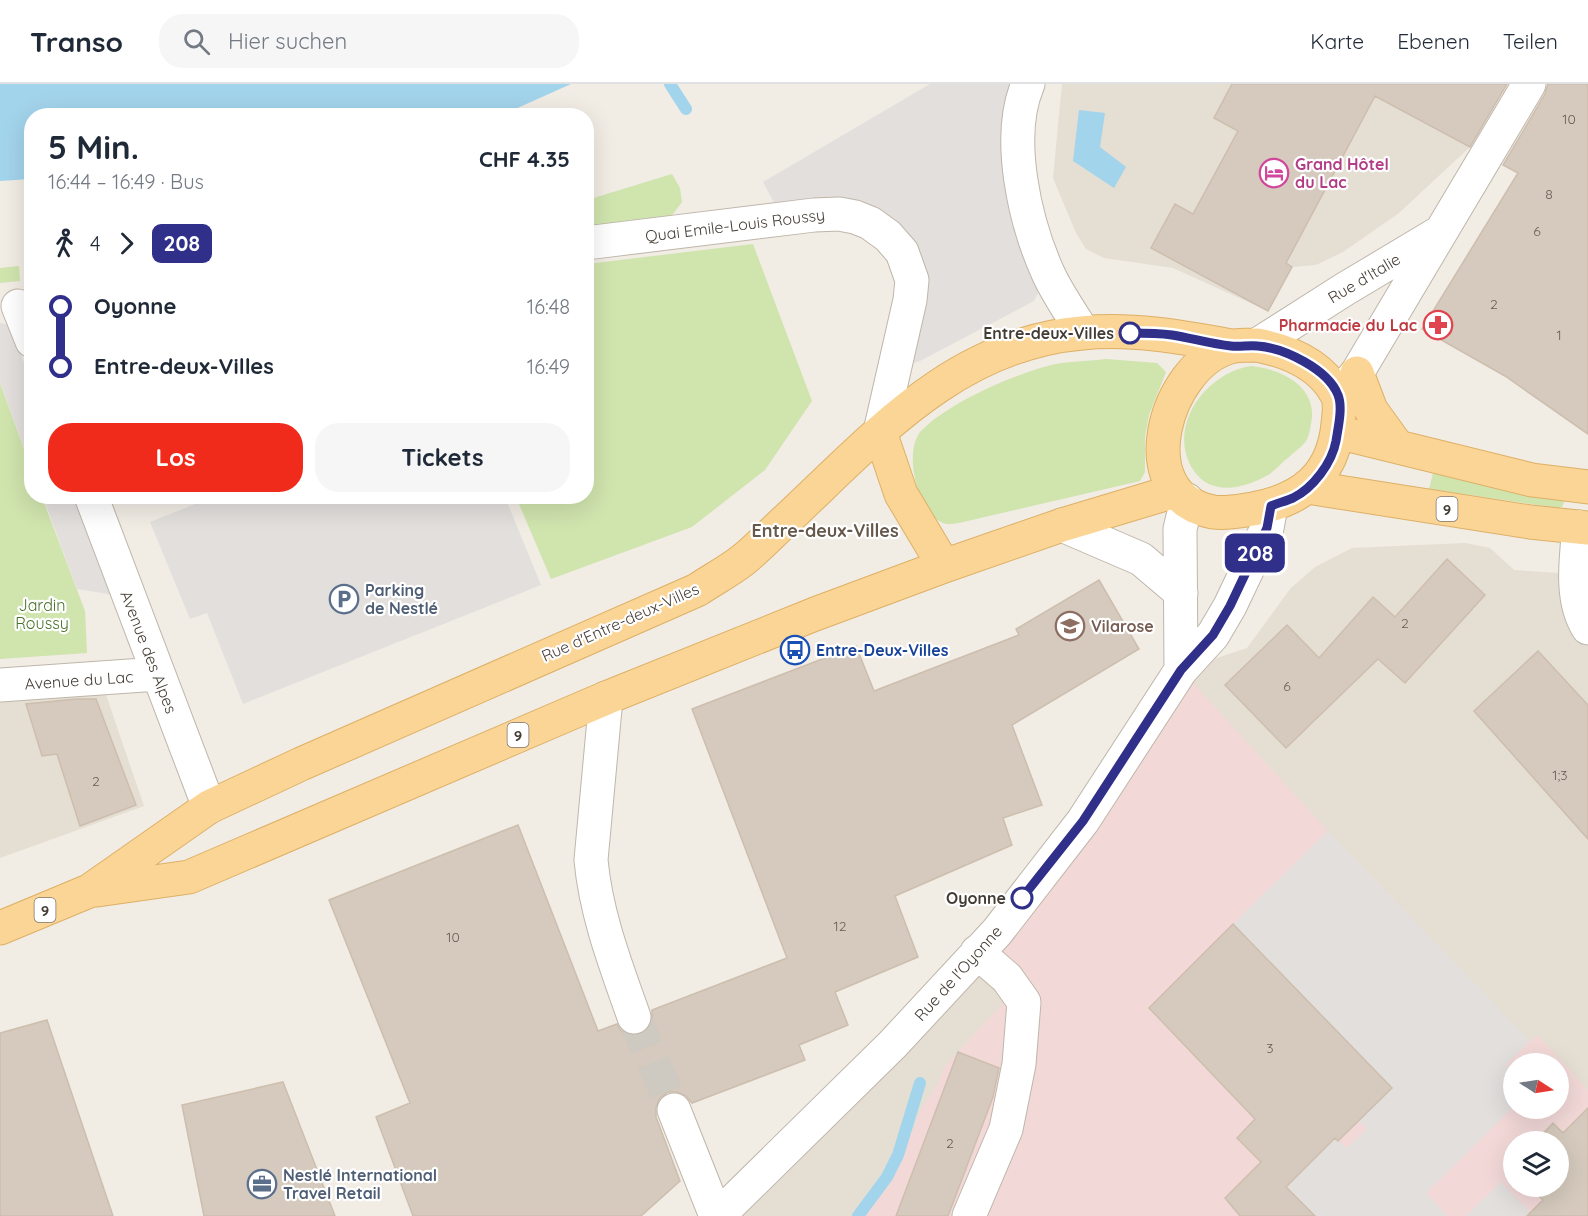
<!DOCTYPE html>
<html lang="de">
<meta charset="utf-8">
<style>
:root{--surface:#fff;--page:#f6f6f7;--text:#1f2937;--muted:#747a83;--line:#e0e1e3;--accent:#f12b1c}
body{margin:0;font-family:Quicksand,sans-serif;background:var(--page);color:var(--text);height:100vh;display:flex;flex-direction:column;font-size:22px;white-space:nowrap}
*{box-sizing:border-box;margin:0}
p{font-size:20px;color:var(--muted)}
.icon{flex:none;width:33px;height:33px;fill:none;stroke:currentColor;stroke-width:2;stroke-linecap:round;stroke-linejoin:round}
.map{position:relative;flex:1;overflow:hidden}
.sheet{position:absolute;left:24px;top:24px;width:570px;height:396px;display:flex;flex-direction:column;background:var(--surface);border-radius:24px;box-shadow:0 6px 24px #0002}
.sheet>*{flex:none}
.badge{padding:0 12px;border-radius:9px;font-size:21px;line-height:39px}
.needle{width:39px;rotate:102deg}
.controls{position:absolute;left:1503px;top:969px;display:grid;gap:12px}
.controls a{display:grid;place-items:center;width:66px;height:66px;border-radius:50%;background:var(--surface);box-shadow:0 6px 24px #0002;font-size:30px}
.map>.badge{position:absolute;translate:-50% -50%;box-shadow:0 0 0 3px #fff}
.legs{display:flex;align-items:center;gap:9px;height:66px;padding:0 24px;font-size:20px}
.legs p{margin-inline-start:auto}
.summary{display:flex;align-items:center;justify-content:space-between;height:102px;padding:0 24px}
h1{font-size:33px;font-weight:800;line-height:45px}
.action{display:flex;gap:12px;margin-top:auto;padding:12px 24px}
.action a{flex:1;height:69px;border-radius:24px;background:var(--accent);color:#fff;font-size:24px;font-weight:800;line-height:69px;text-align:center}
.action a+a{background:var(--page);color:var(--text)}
ul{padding:0 24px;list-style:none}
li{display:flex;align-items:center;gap:21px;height:60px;font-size:22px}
li i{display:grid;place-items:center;width:9px;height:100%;margin:0 8px;background:currentColor}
li i::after{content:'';width:15px;height:15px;margin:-8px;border:4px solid;border-radius:50%;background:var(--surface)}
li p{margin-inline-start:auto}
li:first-child i{background:linear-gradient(#0000 50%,currentColor 0)}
li:last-child i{background:linear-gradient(currentColor 50%,#0000 0)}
header{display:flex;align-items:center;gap:36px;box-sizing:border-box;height:84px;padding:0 30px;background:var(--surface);border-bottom:2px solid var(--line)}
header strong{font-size:28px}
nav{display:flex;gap:33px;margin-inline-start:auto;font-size:21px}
.search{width:420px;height:54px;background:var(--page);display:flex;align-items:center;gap:15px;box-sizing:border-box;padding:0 21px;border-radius:24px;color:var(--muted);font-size:22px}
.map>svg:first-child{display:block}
.residential{fill:#e5ded3;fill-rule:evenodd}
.medical{fill:#f2d9d8;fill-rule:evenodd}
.green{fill:#d0e4ae}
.parking{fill:#e2dfdd}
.water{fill:#a2d4ec}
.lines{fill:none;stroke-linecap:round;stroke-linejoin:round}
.stream{stroke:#a2d4ec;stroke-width:12}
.building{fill:#d5cabd;stroke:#cdbeae;stroke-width:1.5}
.minor-tunnel{stroke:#cec9c1;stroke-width:33;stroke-dasharray:33 16;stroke-linecap:butt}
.minor-casing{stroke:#bfb6aa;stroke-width:35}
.major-casing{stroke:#deb066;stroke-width:35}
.minor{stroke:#fff;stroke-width:33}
.major{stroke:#fad595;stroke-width:33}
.line-1-casing{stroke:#fff;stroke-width:14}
.line-1{stroke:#302f8a;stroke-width:9}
.stop-1-dot{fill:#fff;stroke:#302f8a;stroke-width:3}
.labels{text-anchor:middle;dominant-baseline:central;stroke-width:4.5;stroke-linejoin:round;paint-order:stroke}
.number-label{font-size:14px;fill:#686056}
.shield{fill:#fff;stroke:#7b7671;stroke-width:1.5}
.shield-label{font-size:15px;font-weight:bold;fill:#433c34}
.hotel-label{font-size:16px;font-weight:bold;fill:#b23c85;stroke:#fff;text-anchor:start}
.street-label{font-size:16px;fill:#433c34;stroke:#fff}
.health-label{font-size:16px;font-weight:bold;fill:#be3a42;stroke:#fff;text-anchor:end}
.stop-label{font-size:16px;font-weight:bold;fill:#433c34;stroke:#fff;text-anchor:end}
.service-label{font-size:16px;font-weight:bold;fill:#4e5e75;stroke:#fff;text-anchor:start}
.park-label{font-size:16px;fill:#4b722b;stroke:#fff}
.education-label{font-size:16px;font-weight:bold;fill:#785e54;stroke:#fff;text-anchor:start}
.transit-label{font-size:16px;font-weight:bold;fill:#164399;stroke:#fff;text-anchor:start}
.neighbourhood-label{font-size:18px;font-weight:bold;fill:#66594c;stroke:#fff}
</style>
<header>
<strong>Transo</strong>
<div class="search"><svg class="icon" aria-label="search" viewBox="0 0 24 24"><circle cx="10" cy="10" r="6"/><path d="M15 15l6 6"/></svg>Hier suchen</div>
<nav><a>Karte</a><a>Ebenen</a><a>Teilen</a></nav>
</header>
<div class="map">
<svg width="1588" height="1132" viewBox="0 0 1588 1132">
<rect width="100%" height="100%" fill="#f1ece4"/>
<path class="residential" d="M1062,0H1503L1470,63L1399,129L1343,168L1316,181L1292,183L1268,227L1173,184L1104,174L1086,165L1076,149L1053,94Z
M1465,459L1490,464L1514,486L1588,491V1132H718L893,960L1181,586L1247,564L1290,505L1315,483L1352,464ZM1514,980H1558V1024H1514ZM1514,1058H1558V1102H1514Z
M104,605L144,722L0,774V613Z"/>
<path class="medical" d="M1181,586L1328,747L1530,957L1538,951L1588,1006V1132H862L890,1093L913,1047L921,1025L938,1000L944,983L1016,905L977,868ZM1514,980H1558V1024H1514ZM1514,1058H1558V1102H1514Z"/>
<path class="green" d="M672,90L680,104L682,118L673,130L661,135L587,143V116Z
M753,160L812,317L765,386L692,443L551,495L516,413L586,412L587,180Z
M19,182L20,197L0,199V184Z
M1106,275L1157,279L1166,288L1149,331L1145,353V388L1140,397L959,439C952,440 946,441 941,438C917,427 903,367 921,347C949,318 1016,289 1056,280C1072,277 1090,277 1106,275Z
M1251,282C1282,285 1319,303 1311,340C1310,345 1309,353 1306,357C1302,363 1294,368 1289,373C1282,378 1276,386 1268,391C1245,404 1212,413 1194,387C1165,344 1205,289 1251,282Z
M0,299L31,384L32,412L42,413L85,527L87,569L0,575Z
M1435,381L1565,416L1562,423L1559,424L1429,405Z"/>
<path class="parking" d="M930,0H1021L1048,190L1034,217L920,277L893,285L910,216L888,152L782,134L763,98Z
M0,239L10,241L31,297V383L0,298Z
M215,412L505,413L541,501L243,620L207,529L190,535L150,438Z
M43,413H76L114,511L77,505Z
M1328,747L1530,957L1506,981L1513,989V1023L1426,1109L1447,1132H1315L1286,1103L1335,1054L1347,1064L1367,1045L1359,1036L1392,1004L1233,840Z
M1501,1098L1534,1132H1466Z"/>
<path class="water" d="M0,0H571L502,31L32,32L31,95L0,97Z
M1079,26L1105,29L1100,63L1126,83L1114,104L1073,77Z"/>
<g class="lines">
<path class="stream" d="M670,0L686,25
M858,1132L887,1093L898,1071L920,999"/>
</g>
<path class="building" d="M1232,0H1507L1470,63L1375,12L1286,179L1292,183L1268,227L1151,164L1175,120L1193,130L1238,47L1214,34Z
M1548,0H1588V350L1505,292L1422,245L1518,89L1503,81L1545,10Z
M1447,475L1485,511L1405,599L1378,575L1286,664L1225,601L1287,541L1319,574L1373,513L1395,533Z
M1099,496L1139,565L1012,641L1042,721L1003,734L1012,761L895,812L918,873L835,908L848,941L799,961L805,976L692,1019L686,1012L677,1008H668L660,1014L656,1023V1033L680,1097L641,1132H413L376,1033L410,1019L329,816L518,741L598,947L617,940L621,947L630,951L641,950L648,946L652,937V926L787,874L692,625L856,562L874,607L1019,551L1016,545Z
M1538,567L1588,621V755L1474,627Z
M76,615H96L136,721L80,742L57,670L42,672L26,620Z
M1233,840L1392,1004L1338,1057L1335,1054L1286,1103L1315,1132H1240L1225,1114L1261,1078L1237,1054L1255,1035L1149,924Z
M47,936L113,1132H0V949Z
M958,968L999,984L993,1013L948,1132H896Z
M283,998L335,1132H204L182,1021Z
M1588,1024V1132H1527L1543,1116L1529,1102H1558V1058H1535L1553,1039L1563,1049Z"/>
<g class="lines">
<path class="minor-tunnel" d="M634,933L674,1026"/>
<g class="minor-casing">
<path id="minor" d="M1028,0C1005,53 1025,138 1048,189C1057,209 1071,229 1083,248
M586,159L814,131L839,130L855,133L870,139L888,152L902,168L912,196L910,216L880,348
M18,222L32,257
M1257,261L1345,205L1437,150
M1339,310L1357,289L1529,0
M91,412L209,723
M1062,441L1141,475L1181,509
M1579,443C1576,475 1570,516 1588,544
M1181,586L1180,445L1187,416
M0,601L158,590
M606,614L591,776C596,831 616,882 634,933
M674,1026L716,1132
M718,1132L893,960L997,848L1083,737L1181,586L1213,551L1230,522L1267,444L1271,422
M969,1132L1006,1045L1019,980L1024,918L1007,894L977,868"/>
</g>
<g class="major-casing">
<path id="major" d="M1257,261C1288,267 1320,280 1336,309C1341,317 1339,331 1338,340C1333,392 1302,416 1253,425C1239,427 1227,430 1213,428C1127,412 1165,281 1230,263C1238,260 1249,262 1257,261Z
M1357,289L1371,326L1397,362
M880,348L901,410L944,482
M1337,348L1532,396L1588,403
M1307,403L1530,438L1588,444
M97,806L189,793L606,614L815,530L944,482L1062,441L1175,407
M0,844L89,807L209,723L301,680L697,506C712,496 729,487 743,476C758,464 772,449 786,436C874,354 954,260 1082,249C1132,244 1182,253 1231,262"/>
</g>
<use href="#minor" class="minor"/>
<use href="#major" class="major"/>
</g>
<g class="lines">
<g class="line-1-casing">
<path id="line-1" d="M1022,814L1083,737L1181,586L1213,551L1230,522L1267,444L1271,422C1278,419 1286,417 1293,414C1313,404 1332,379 1336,357C1338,344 1343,323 1338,311C1328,285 1284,264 1258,262C1249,261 1240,263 1231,262C1211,260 1191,254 1172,251C1158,249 1144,249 1130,249"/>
</g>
<use href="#line-1" class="line-1"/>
</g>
<defs>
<g id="hotel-ring" transform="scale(1.5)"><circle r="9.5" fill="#fff" stroke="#d1479c" stroke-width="1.5"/><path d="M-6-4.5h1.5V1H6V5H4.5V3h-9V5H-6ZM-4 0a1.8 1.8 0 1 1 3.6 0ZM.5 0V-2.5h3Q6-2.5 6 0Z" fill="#d1479c"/></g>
<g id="pharmacy-ring" transform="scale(1.5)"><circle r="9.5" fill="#fff" stroke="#e0444e" stroke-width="1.5"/><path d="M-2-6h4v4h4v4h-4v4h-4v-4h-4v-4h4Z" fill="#e0444e"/></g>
<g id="parking-ring" transform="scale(1.5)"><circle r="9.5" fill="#fff" stroke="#5c6f8a" stroke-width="1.5"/><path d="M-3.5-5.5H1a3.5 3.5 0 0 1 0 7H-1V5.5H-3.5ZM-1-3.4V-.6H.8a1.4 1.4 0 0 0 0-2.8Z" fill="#5c6f8a"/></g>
<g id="school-ring" transform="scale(1.5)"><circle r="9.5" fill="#fff" stroke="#8d6e63" stroke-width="1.5"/><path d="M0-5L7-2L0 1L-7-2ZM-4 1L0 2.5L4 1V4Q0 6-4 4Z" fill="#8d6e63"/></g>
<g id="bus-ring" transform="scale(1.5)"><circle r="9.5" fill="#fff" stroke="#1a4fb4" stroke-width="1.5"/><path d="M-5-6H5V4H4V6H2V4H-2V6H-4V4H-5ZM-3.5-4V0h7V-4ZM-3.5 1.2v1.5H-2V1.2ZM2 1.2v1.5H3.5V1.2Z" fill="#1a4fb4"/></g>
<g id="office-ring" transform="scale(1.5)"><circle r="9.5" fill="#fff" stroke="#5c6f8a" stroke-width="1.5"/><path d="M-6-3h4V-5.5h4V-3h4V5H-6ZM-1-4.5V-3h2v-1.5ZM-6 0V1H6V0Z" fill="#5c6f8a"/></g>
</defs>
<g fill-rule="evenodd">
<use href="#hotel-ring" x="1274" y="89"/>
<use href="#pharmacy-ring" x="1438" y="241"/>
<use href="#parking-ring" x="344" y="515"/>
<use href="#school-ring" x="1070" y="542"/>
<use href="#bus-ring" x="795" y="566"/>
<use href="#office-ring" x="262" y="1100"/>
</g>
<g class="stop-1-dot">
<circle cx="1130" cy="249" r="10"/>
<circle cx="1022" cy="814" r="10"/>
</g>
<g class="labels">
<g class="number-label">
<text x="1569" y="35">10</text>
<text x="1549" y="110">8</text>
<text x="1537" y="147">6</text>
<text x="1494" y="220">2</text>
<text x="1559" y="251">1</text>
<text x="1405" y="539">2</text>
<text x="1287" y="602">6</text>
<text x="1560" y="691">1;3</text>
<text x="96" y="697">2</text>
<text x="840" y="842">12</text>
<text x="453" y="853">10</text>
<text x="1270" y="964">3</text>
<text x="950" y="1059">2</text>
</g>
<g class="shield">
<rect x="1436.5" y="413" width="21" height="24" rx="4.5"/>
<rect x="507.5" y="639" width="21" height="24" rx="4.5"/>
<rect x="34.5" y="814" width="21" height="24" rx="4.5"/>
</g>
<g class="shield-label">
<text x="1447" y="425">9</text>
<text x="518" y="651">9</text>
<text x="45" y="826">9</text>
</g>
<g class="hotel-label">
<text x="1295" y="80">Grand Hôtel<tspan x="1295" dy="18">du Lac</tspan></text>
</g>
<g class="street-label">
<text transform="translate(735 141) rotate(-7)">Quai Emile-Louis Roussy</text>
<text transform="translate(1364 194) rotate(-31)">Rue d'Italie</text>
<text transform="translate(620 538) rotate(-24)">Rue d'Entre-deux-Villes</text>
<text transform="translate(149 568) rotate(69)">Avenue des Alpes</text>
<text transform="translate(79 596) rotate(-4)">Avenue du Lac</text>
<text transform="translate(958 889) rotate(-48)">Rue de l'Oyonne</text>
</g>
<g class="health-label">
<text x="1417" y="241">Pharmacie du Lac</text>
</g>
<g class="stop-label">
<text x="1114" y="249">Entre-deux-Villes</text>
<text x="1006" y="814">Oyonne</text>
</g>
<g class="service-label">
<text x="365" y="506">Parking<tspan x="365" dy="18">de Nestlé</tspan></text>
<text x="283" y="1091">Nestlé International<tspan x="283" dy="18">Travel Retail</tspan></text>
</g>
<g class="park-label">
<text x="42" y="521">Jardin<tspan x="42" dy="18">Roussy</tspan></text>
</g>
<g class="education-label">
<text x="1091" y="542">Vilarose</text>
</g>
<g class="transit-label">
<text x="816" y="566">Entre-Deux-Villes</text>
</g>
<g class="neighbourhood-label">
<text x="825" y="446">Entre-deux-Villes</text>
</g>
</g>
</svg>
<div class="controls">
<a><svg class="needle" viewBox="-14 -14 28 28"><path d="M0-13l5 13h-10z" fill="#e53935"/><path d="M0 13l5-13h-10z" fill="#747a83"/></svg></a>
<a><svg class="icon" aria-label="layers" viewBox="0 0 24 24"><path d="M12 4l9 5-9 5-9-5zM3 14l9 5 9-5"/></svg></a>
</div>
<b class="badge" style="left:1255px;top:469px;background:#302f8a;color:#fff">208</b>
<section class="sheet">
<div class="summary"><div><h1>5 Min.</h1><p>16:44 – 16:49 · Bus</p></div><b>CHF 4.35</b></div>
<div class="legs"><svg class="icon" aria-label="walk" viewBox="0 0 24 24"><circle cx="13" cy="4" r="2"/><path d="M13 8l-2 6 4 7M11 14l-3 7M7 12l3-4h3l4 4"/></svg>4<svg class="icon" aria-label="forward" viewBox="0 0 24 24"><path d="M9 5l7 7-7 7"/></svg><b class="badge" style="background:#302f8a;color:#fff">208</b></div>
<ul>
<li><i style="color:#302f8a"></i><b>Oyonne</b><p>16:48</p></li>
<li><i style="color:#302f8a"></i><b>Entre-deux-Villes</b><p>16:49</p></li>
</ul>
<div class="action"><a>Los</a><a>Tickets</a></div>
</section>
</div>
